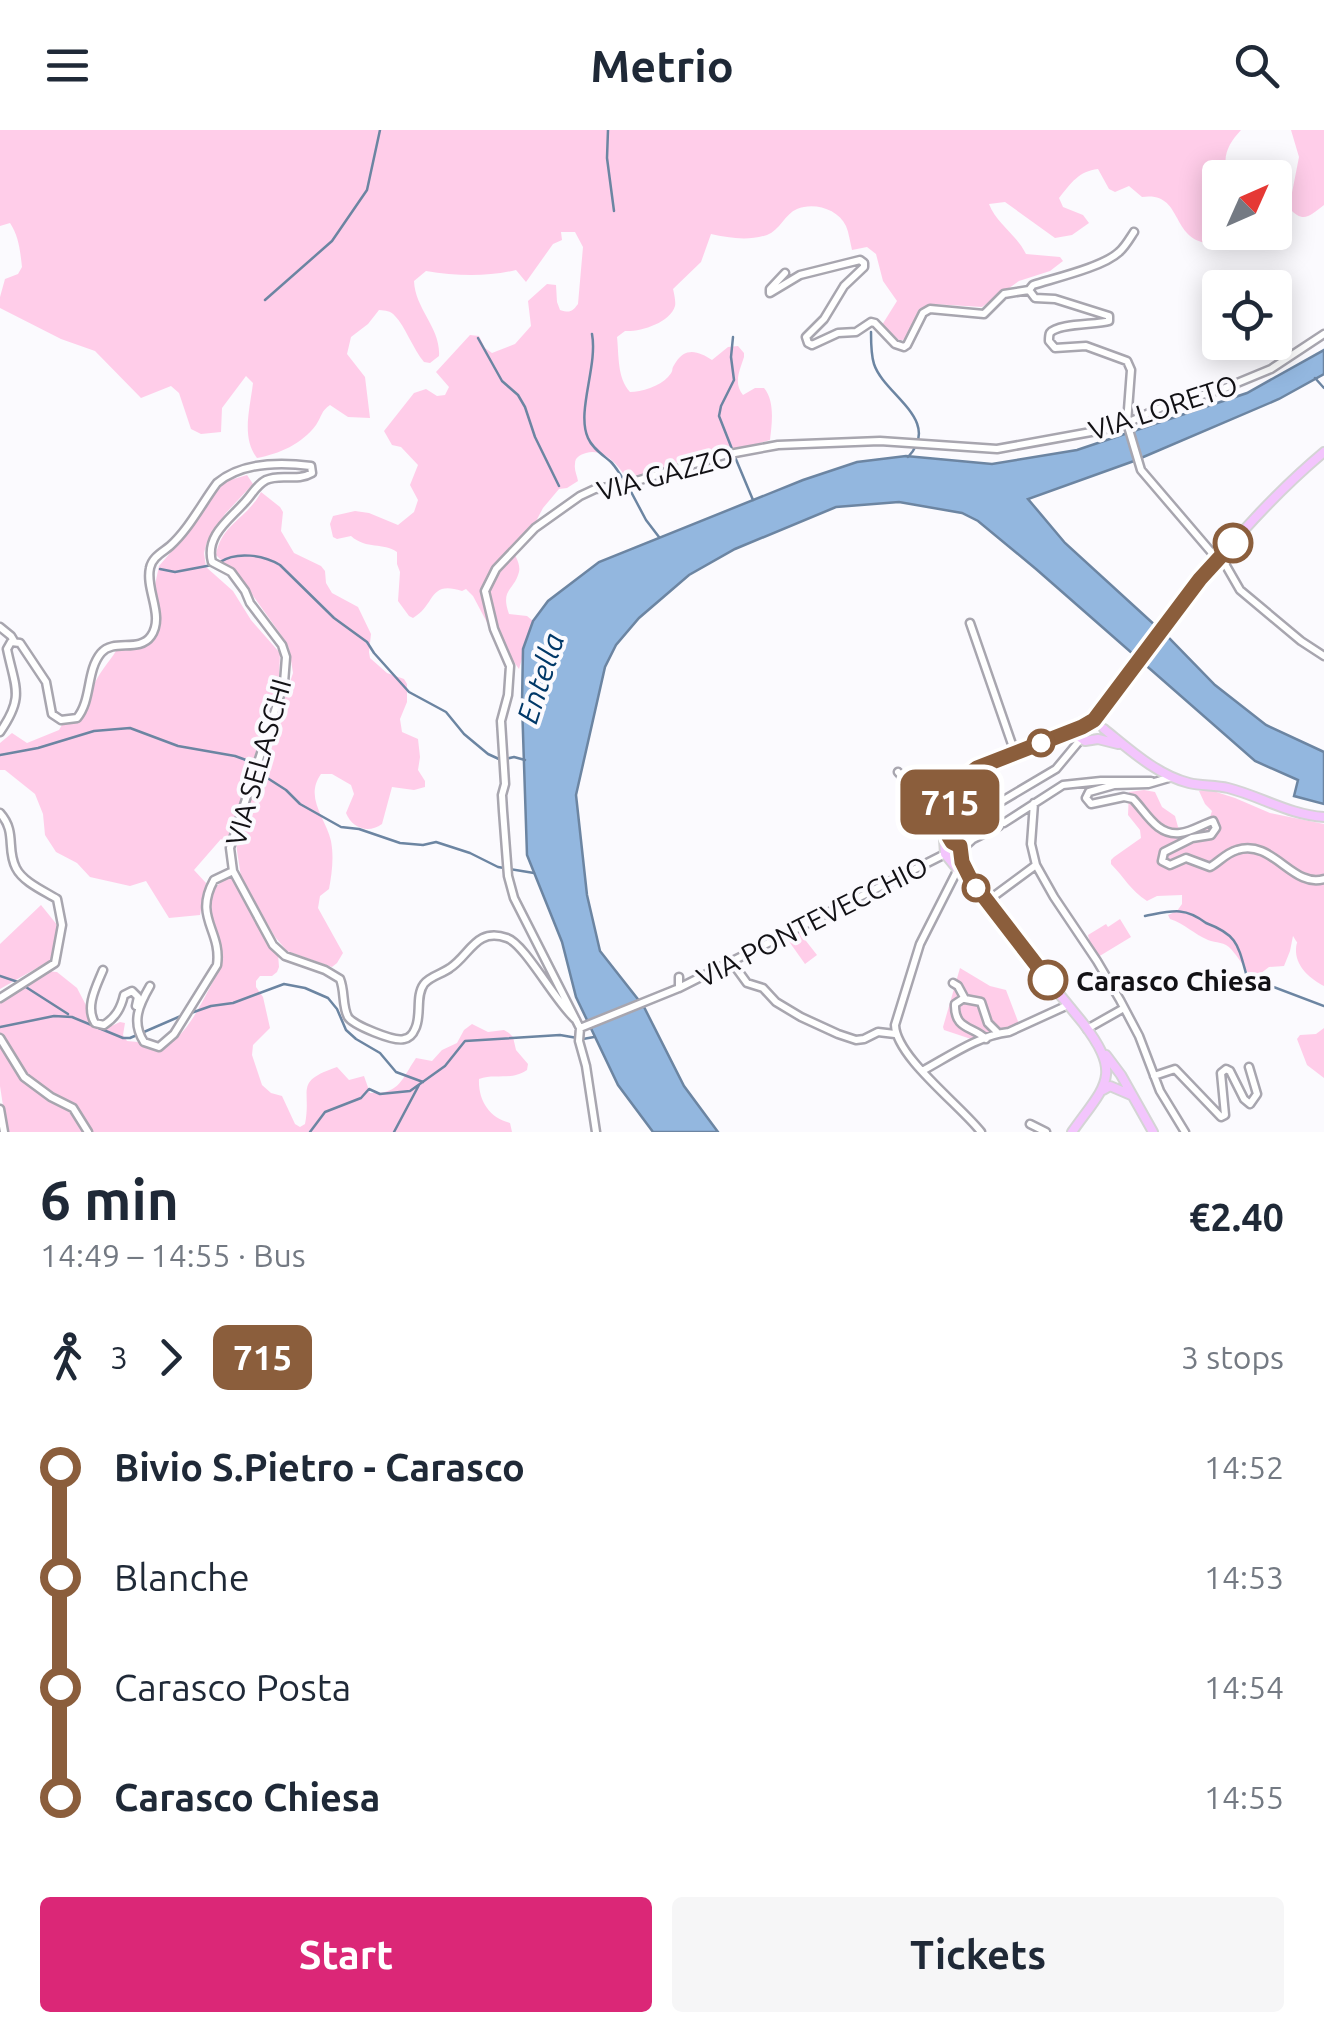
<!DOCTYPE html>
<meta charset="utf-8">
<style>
:root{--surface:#fff;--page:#f6f6f7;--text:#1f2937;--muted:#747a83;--accent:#db2777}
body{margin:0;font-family:Ubuntu,sans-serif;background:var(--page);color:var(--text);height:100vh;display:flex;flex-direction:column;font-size:38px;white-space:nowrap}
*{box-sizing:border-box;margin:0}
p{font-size:32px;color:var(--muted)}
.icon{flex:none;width:55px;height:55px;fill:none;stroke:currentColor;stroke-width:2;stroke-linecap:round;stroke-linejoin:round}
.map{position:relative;height:1002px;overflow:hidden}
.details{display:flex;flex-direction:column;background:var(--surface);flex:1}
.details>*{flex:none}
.badge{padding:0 20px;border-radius:15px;font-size:35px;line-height:65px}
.needle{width:65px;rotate:45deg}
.buttons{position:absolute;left:1202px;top:30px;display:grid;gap:20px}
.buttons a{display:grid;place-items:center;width:90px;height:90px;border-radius:10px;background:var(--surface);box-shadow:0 5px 25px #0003;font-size:50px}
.map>.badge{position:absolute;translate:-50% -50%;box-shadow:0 0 0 5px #fff}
.legs{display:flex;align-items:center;gap:15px;height:110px;padding:0 40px;font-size:32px}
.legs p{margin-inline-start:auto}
.overview{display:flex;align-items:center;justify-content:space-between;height:170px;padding:0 40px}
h1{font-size:55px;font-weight:700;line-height:75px}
.primary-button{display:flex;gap:20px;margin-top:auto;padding:20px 40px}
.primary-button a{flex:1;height:115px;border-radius:10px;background:var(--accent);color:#fff;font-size:40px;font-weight:700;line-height:115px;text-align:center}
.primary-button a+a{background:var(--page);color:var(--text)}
ul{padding:0 40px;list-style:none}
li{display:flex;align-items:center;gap:35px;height:110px;font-size:38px}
li i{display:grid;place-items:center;width:15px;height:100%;margin:0 12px;background:currentColor}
li i::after{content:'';width:25px;height:25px;margin:-12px;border:8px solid;border-radius:50%;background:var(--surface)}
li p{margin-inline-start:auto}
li:first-child i{background:linear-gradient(#0000 50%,currentColor 0)}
li:last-child i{background:linear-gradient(currentColor 50%,#0000 0)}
header{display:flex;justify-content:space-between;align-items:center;height:130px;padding:0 40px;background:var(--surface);font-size:45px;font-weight:700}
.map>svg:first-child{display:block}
.green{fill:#ffcde9}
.water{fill:#93b7df;stroke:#6c85a2;stroke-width:2.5}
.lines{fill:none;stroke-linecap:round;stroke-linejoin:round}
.stream{stroke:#6c85a2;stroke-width:2.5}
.minor-casing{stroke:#a8a6af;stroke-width:11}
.major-casing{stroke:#d4d4d5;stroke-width:12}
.minor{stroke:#fff;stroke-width:6}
.major{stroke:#f3c5fd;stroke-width:8}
.line-1-casing{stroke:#fff;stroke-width:22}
.line-1{stroke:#8b5e3c;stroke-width:15}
.stop-1-dot{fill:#fff;stroke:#8b5e3c;stroke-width:5}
.labels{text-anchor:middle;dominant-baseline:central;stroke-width:8;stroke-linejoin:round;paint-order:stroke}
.street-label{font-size:28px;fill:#121115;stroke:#fbfafe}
.stop-label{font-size:28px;font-weight:bold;fill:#121115;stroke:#fbfafe;text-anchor:start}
.water-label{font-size:30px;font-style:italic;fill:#003868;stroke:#fbfafe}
</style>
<header><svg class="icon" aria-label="menu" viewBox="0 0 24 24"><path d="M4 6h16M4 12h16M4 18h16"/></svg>Metrio<svg class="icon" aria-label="search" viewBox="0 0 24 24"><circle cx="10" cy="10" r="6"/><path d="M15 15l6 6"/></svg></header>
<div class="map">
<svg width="1324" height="1002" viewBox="0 0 1324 1002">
<rect width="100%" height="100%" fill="#fbfafe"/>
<path class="green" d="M0,0H1241C1228,14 1220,29 1230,47L1220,48V102L1223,103L1207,113C1170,108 1183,61 1142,67L1129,56L1115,62L1109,59L1098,39C1079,41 1071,53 1059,68L1063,77L1083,85L1089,93L1072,105L1055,108L1005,72L989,74C996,93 1017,105 1026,124L1060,127L1063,131L1050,141L1019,151L982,177L932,174L919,179L905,209L900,211L882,195L897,171L883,151L876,124L867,117L852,120C850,112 849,103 846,96C838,79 814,72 797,79C785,84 780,100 767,105C748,111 729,108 711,104L701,132L673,159C674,163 676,172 675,176C670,193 640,202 625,201L617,207C619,225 617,248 630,262C641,262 660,256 668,247C676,238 669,242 676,232C686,216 700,222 712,230L728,217L738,216L744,223V227C740,240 733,253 743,265L755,258H764C775,271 772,293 770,310L631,350L627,349C618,335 604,318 586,323C580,325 575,327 575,334C574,340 577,345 578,351L567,358L559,359L543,378L534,395L511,416C514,425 521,433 519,442C514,461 500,459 509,484L527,486L533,491L519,539L491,500L473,466L466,459L462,461C428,450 436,475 413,488L409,486L398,471L400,442L397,434V422C383,412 367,420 351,406L337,409L333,407L330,394L333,386L355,381L369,383L398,395L414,382L418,370L410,355L418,335L401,317L392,315L384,301L414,263L426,259L437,266L445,265L449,257L436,242L470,205L479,206L485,218L492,223L515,214L531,196L528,171L547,154L556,155L557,172L560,180C570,183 572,182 578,174L583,117L575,102H561L562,110L553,114L526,152L516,140C487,147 456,146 426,141L414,151C415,179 441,198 439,226L430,233L424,232C413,219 405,196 395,186C390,180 386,181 379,180L368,194L351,207L347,224L365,247L370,288L348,287L330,275C321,281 322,286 316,295C302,314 279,324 257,328C241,307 250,279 253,253L246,246L222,278L221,302L201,304L191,299L179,263L171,256L141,268L95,221L61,209L0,178V167L5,149L18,144L22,137C20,120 19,107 10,93L0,96Z
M1291,0H1324V75C1309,86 1304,94 1289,78L1299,27Z
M247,345L253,354L225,384L207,412L204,423L206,437L233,461L251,490L280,523L279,549L227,714L221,709L194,740L206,753L200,785L169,788L146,751L130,756L90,747L77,733L56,722L45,705L43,684L35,664L5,640H0V613L12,603L27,613L59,600L63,593C89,588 85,578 93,557C98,544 109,532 116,521L144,517L154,506L160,492L158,479L153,464L159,436L183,408L216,360L227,351Z
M261,362L280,377L283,382L281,401L294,423L321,436L325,441L326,453L332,463L358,477L371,504L369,522L370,528L387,543L404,549L407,554V572L400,589L402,602L418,609L420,627L418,640L425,651V657L414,660L392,657L382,694C368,704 352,698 346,683L354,664L351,655L332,644H321C304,668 326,688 331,711C334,727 332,743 329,759L320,766L318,778L343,823L337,833L332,837L287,821L275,807L241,747L236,714L293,543L289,518L284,509L243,452L216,425C221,394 248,388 261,362Z
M1207,659L1235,668L1270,683L1324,694V856C1311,849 1297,838 1296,822C1296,807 1300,818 1293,806L1290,821L1284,836L1269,837L1256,847H1251C1244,837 1239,828 1231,819C1225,812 1216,813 1208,810C1194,804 1185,794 1170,789L1168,785L1177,781L1182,774V765L1157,766L1147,771C1131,761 1124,747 1111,734V730L1114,727L1141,708L1140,700L1128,685L1129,662L1144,660L1155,662L1162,677L1175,686L1178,697L1182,700L1208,693L1212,681L1205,674L1199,661Z
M229,748L235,750L266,810L278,824L279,837L277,842L272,846H260L256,851V857L263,867L270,898L253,915L252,925L262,955L271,963L282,966L295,994L300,997L305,994C312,959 293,952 337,937L349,950L364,946L370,963C400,964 401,950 416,928L432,931L442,920L457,913L464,900L472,894L488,902L504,900L509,903L513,907L516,920L528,934L527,940C511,951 496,943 479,949C478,970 489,988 510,993L512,1002H7L0,956V873L45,841L57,842L77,858L88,879L90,891L99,898L105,899L120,892L125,893L123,905L127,911L138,912L154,921C188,911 201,871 218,843C221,833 223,822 220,811C214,786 194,765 229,748Z
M41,775L58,796L51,830L0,859V814Z
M1120,789L1131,807L1098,827L1086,811L1089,809L1088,805L1106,794L1108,797Z
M799,802L817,825L805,834L788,810Z
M960,838L990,856L1006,860L1019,894L1007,899L1000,898L974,910L944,900L943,897Z
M1324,898V948L1307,935L1297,909L1300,905L1316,904Z"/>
<path class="water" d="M1324,220V244L1279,269L1134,331L1028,369L1065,413L1169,508L1215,555L1266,595L1324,622V674L1294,666L1298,650L1255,631L1036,439L978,391L962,383L899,372L836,377L735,419L689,445L639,488L616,515L605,537L576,665L587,765L600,821L644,877L684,956L718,1002H653L618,955L576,867L562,812L527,725L522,573L523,519L533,491L548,471L599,432L803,350L857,332L906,326L992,334L1077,320L1247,263Z"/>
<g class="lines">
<path class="stream" d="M608,0L607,28L614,81
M265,170L332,111L367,60L380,0
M871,202C871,212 871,225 874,234C884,265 943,290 908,327
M592,204C598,236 576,282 588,308C592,318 603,325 611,332C616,337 620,345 625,351
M478,208L502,251L518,265L525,277L535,307L559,356
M1315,248L1324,258
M732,319L719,286L721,276L734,250L731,227L733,207
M735,327L753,370
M629,358L646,390L659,407
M220,432C237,421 263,425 280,435L334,488L367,512L374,523L409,562L446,582L464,604L488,624L501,630L514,627L525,630
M160,439L175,442L212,435
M0,625L38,618L94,601L130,598L178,616L235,626L246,630L252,636
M258,642L286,660L300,674L341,697L359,699L400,713L423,715L436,712L470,723L498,737L534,743
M1145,786C1171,781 1184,776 1206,793C1238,805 1238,815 1247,847L1324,876
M0,846L18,852L68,884
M191,883L211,876L233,873L284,854L305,858L328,868L337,879L346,900L356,909L380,923L396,942L423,952
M0,897L54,886L72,887L123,908H130L183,885
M310,1002L325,982L361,968L369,959L380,964L410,961L445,936L465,911L560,905L583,909L594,907
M394,1002L419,955"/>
<g class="minor-casing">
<path id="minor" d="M1134,102C1130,108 1125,117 1119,122C1103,137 1055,148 1033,155L1029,160L1035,168L1055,169L1109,186V191C1097,195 1058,193 1050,203C1049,205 1049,209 1049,211L1055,218L1086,216L1127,231L1131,240L1127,293L1141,340L1218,430
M785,143L770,159V163L800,145L860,130L864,133V137L844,156L824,189L806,207L808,213L812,215L838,203L856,202L871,192L875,193L895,214L904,217L907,215L923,183L930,179L984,184L1004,164L1029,160
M1221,427L1240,460L1301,511L1324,526
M970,493L1015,623
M0,497L11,506L14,511
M0,602C25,566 15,558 7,519L11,512L20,513L46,552L52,584L61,590L77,588C92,570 86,541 101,523C114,508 139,523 151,506C165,486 145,460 150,438C152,427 163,422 170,416C189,399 202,373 217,353C242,332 280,332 311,336L312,343C297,352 281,343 266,350C256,355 252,365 244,373C229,390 205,406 212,432L231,442L245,461L250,473L282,515L286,527L284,553L230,718L233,741L273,815L285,826L325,840L340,849C345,861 342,876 348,887C353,895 394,912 404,909C410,908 413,904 415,899C422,886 415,866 424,854C430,846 442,844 450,838C470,825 476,797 507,808C525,814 556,873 576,890
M898,642L943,694
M1172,647L1148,654L1114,655L1089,662L1086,668L1091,674L1124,667L1133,669C1146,682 1157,706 1180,703C1191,702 1203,694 1213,691L1216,698L1211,705L1192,708L1164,722L1162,731L1170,735L1186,728L1210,737C1219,732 1226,723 1237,720C1272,708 1293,759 1324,749
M1034,673L1031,714L1036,735L1054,767L1097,831L1120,870L1139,906L1160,961L1185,1002
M0,683C17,702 6,719 16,738C23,752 44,761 57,769L62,795L55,833L0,868
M1004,693L1063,655L1101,651H1151
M958,715L965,711L997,674L1056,639L1081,609
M960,721L973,709L999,696
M958,739L920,814L895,895C896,927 960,975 981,1002
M986,772L1036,735
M731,831L747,853L763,858L776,872L801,887L838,904L856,910L864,909L878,902L895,904
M103,840C96,857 85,877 95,893L104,895C116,887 121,878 124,865L132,861L138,867L136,876
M679,847V858L580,898L514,768L508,746L503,681L502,665L505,654L501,591L508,565L510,536L494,499L485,461L496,439L535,398L580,366L595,359L623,355L724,325L778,315L880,311L997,319L1102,300L1127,293L1160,278L1225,258L1271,239L1324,204
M953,853L958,856L965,869L981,872L988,893L998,903
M150,856C139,875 131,892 144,912L159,917L174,904L217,835C222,800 193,788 214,750L233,741
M679,858L945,724
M964,868L955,874C954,900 973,896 986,909
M580,898L579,911L586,936L596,1002
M1087,899L1124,878
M0,908L24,947L51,967L73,978L88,1002
M922,941C948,927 979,905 1009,902L1068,875
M1154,946L1175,939L1221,987L1225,985L1221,943L1226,939L1230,941L1244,969L1250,974L1257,964L1249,937
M0,979L4,1002
M1030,994L1046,1002"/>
</g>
<g class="major-casing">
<path id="major" d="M1104,599C1129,619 1157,645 1189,653C1201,656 1215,655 1228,658C1260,666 1290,685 1324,687
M1060,607L1078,606L1085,611L1098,609L1118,614
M947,698L952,712L960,716L962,732L969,746
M1106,925L1121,945L1153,1002
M1103,960L1110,956L1131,965
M1072,1002C1106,954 1123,946 1083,893L945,724L943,694L954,665L968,645L977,638L1082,597L1093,590L1109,572C1175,483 1239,393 1324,322"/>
</g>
<use href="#minor" class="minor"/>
<use href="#major" class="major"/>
</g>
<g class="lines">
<g class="line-1-casing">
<path id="line-1" d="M1048,850L971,750L962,732L960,716L952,712L949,707L946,683L954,664L968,645L977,638L1082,597L1094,590L1200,449L1233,413"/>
</g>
<use href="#line-1" class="line-1"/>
</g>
<g class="stop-1-dot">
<circle cx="1233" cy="413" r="18"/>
<circle cx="1041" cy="613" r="12"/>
<circle cx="976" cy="758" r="12"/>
<circle cx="1048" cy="850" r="18"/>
</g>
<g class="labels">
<g class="street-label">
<text transform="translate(1163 277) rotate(-18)">VIA LORETO</text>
<text transform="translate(665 343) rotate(-15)">VIA GAZZO</text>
<text transform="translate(258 632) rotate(-74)">VIA SELASCHI</text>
<text transform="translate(812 791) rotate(-27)">VIA PONTEVECCHIO</text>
</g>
<g class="stop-label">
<text x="1076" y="850">Carasco Chiesa</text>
</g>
<g class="water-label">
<text transform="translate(540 548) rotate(-72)">Entella</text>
</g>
</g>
</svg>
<div class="buttons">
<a><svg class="needle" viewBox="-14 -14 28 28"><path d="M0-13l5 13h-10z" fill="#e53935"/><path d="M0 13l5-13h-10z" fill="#747a83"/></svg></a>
<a><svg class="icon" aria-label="locate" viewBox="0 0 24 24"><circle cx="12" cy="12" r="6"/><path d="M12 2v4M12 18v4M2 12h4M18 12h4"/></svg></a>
</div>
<b class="badge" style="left:950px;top:672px;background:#8b5e3c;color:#fff">715</b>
</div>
<section class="details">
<div class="overview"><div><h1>6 min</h1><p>14:49 – 14:55 · Bus</p></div><b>€2.40</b></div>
<div class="legs"><svg class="icon" aria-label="walk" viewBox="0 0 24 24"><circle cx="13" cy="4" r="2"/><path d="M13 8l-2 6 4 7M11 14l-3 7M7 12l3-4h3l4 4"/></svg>3<svg class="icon" aria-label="forward" viewBox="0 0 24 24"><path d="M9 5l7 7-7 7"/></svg><b class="badge" style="background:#8b5e3c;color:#fff">715</b><p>3 stops</p></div>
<ul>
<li><i style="color:#8b5e3c"></i><b>Bivio S.Pietro - Carasco</b><p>14:52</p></li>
<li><i style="color:#8b5e3c"></i><span>Blanche</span><p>14:53</p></li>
<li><i style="color:#8b5e3c"></i><span>Carasco Posta</span><p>14:54</p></li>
<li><i style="color:#8b5e3c"></i><b>Carasco Chiesa</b><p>14:55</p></li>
</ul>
<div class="primary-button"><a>Start</a><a>Tickets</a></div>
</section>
